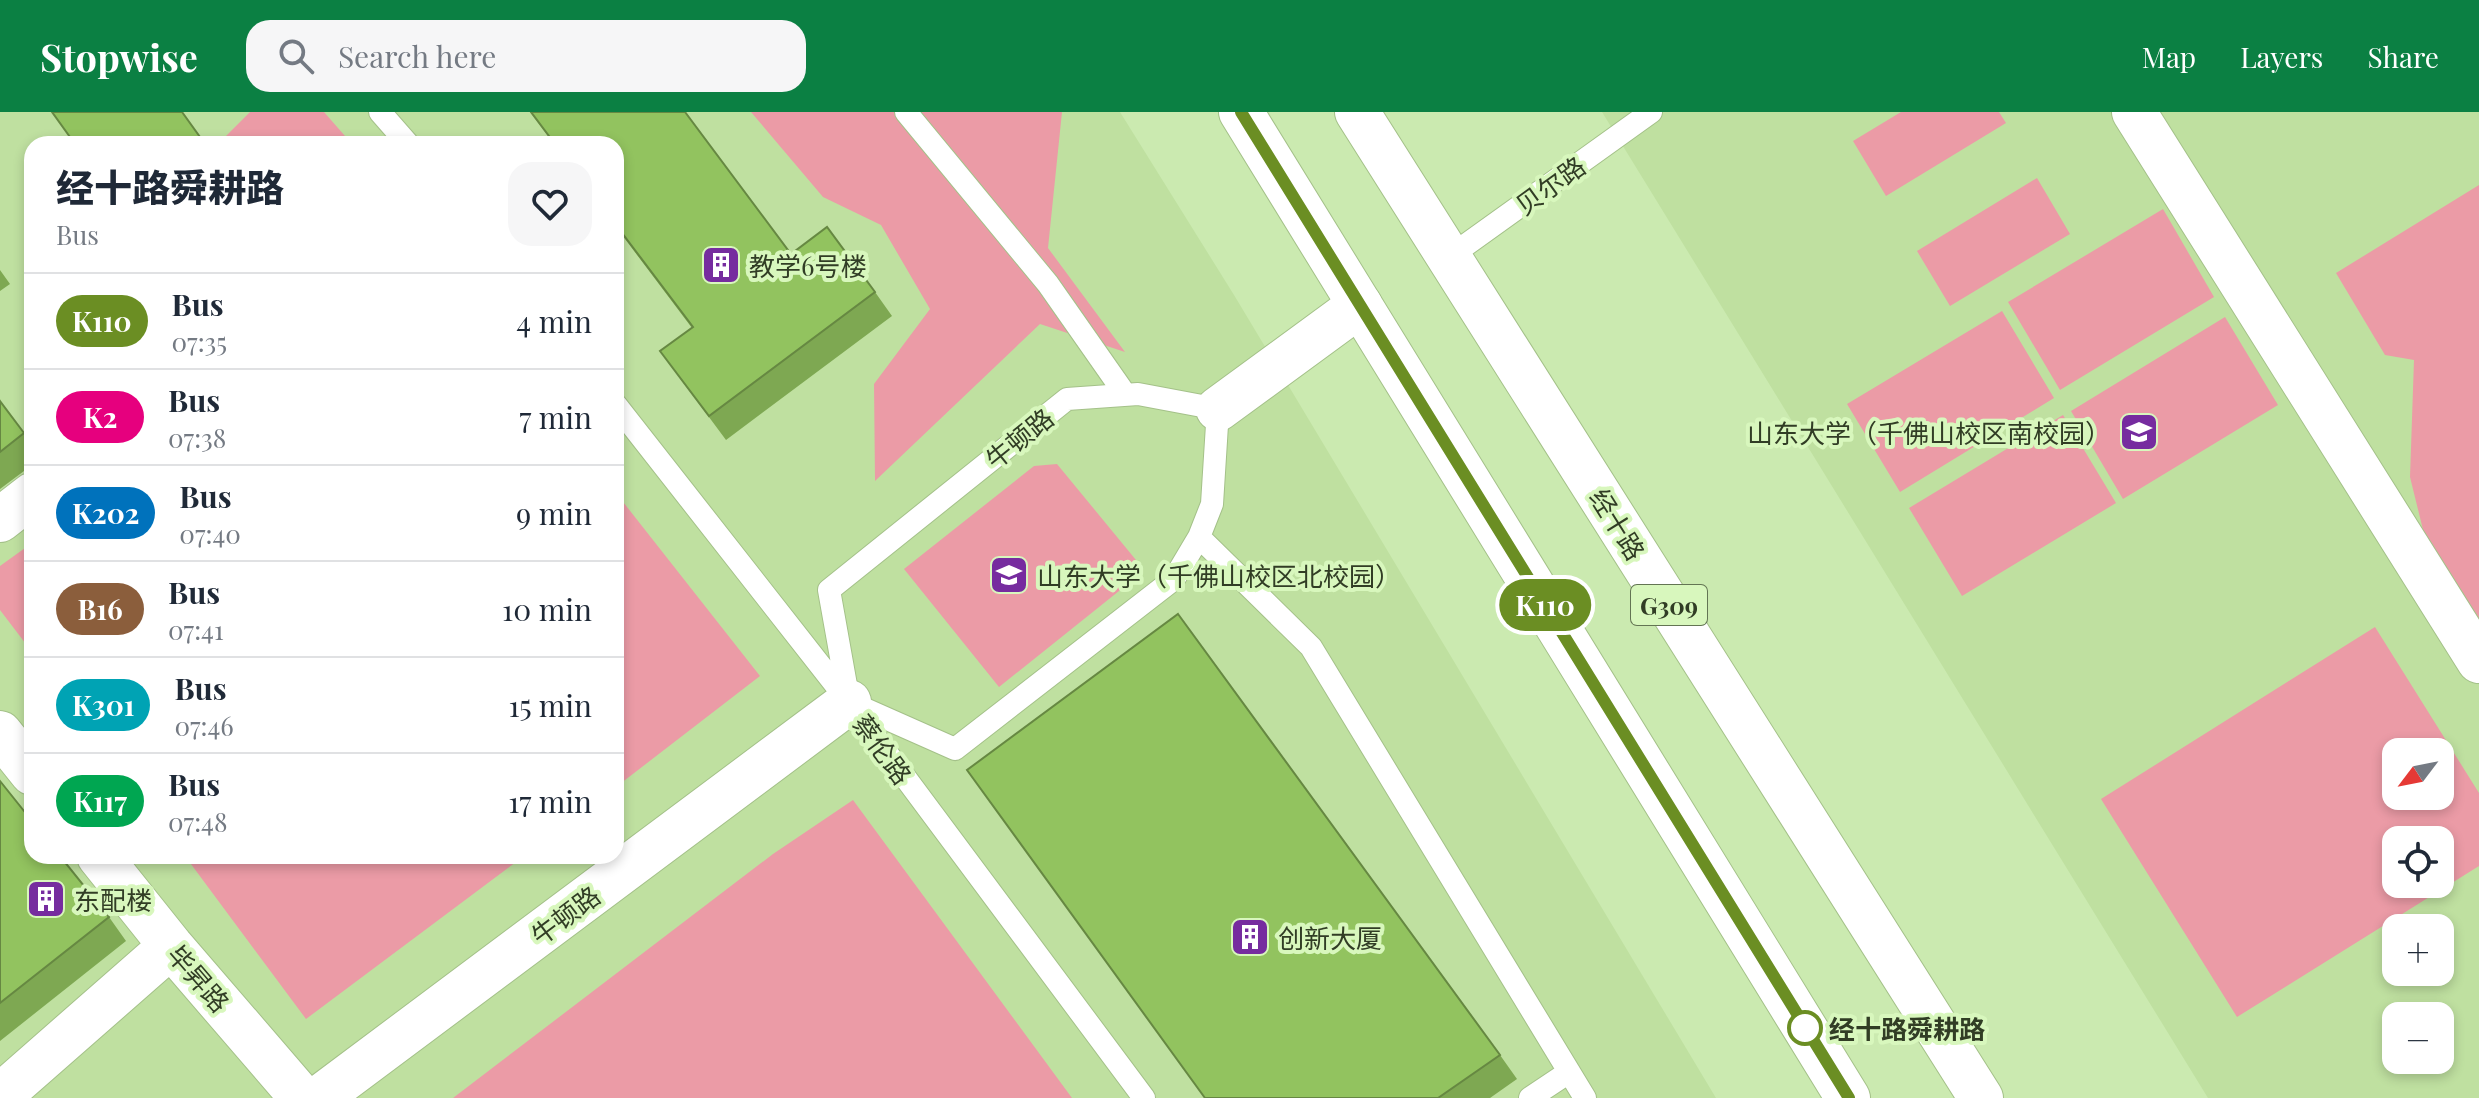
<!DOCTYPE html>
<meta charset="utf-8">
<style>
:root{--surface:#fff;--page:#f6f6f7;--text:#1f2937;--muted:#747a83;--line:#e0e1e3;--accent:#0b8043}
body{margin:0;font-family:"Playfair Display","Noto Sans SC",serif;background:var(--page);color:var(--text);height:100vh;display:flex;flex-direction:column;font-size:30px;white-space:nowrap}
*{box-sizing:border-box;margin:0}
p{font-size:26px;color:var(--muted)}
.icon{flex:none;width:44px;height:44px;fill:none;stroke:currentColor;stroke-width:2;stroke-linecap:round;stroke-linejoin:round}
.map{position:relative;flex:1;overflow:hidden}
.side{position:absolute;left:24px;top:24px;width:600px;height:728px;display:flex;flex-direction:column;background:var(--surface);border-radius:24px;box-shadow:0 4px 12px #0003}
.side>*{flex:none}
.badge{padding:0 16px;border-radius:26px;font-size:28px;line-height:52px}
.needle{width:52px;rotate:238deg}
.controls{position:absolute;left:2382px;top:626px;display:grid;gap:16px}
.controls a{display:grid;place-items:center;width:72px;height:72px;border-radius:16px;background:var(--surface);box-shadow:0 4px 12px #0003;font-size:40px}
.map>.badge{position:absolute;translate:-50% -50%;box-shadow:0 0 0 4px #fff}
.round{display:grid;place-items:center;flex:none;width:84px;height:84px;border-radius:24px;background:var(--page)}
.head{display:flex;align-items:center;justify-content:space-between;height:136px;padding:0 32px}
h1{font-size:38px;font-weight:800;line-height:60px}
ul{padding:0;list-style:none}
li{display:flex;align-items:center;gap:24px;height:96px;padding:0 32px;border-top:2px solid var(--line)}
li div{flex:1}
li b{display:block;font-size:30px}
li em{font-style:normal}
li .badge{min-width:88px;font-weight:700;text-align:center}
header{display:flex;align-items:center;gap:48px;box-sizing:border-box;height:112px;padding:0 40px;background:var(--accent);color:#fff}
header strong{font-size:38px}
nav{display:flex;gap:44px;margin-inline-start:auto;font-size:28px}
.search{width:560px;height:72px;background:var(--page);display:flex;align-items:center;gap:20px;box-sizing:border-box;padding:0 28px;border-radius:24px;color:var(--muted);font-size:30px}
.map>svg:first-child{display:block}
.built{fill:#bfe0a0;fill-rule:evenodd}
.green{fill:#eb9ba6;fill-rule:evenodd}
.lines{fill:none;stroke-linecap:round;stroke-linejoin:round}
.lane-casing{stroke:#a4c189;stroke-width:24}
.street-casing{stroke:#a4c189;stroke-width:46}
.highway-casing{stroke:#a4c189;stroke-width:46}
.lane{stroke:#fff;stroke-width:22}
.street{stroke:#fff;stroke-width:44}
.highway{stroke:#fff;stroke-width:44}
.wall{fill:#7ea852}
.building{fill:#92c35f;stroke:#668842;stroke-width:2}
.line-casing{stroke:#fff;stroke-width:18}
.line{stroke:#6b8e23;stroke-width:12}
.stop-dot{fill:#fff;stroke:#6b8e23;stroke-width:4}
.labels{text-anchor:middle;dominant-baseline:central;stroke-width:8;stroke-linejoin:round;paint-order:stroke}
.shield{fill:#d8f7bd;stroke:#637553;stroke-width:2}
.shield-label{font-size:24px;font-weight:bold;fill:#313d25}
.street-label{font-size:26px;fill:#313d25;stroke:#d8f7bd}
.poi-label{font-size:26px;fill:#313d25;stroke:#d8f7bd;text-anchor:start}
.stop-label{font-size:26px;font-weight:bold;fill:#313d25;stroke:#d8f7bd;text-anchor:start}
</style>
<header>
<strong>Stopwise</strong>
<div class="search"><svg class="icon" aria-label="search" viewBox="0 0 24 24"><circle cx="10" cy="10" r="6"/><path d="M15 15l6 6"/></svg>Search here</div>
<nav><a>Map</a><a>Layers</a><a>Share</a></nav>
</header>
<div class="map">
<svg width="2479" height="986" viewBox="0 0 2479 986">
<rect width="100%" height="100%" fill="#cbeab0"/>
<path class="built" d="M0,0H1120L1234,183L1716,986H0ZM32,32H616V744H32Z
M1602,0H2479V986H2208ZM2396,640H2440V684H2396ZM2396,728H2440V772H2396ZM2396,816H2440V860H2396ZM2396,904H2440V948H2396Z"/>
<path class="green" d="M250,0H324L352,32H218Z
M751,0H1062L1048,136L1125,240L1040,212L875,369L874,272L930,197L881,113L823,85Z
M1901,0H1999L2006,11L1886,84L1853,29Z
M2037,66L2070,122L1950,194L1917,139Z
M2479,73V510L2427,434L2410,365L2414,248L2385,243L2336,161Z
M2163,97L2214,185L2060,278L2008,190Z
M2002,199L2054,286L1900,380L1847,292Z
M2225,205L2278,293L2123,387L2071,299Z
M2063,303L2116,391L1962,484L1909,396Z
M1057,352L1136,448L1129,471L999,575L904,457L1034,354Z
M616,381L760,564L616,675Z
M32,431V540L0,498V454Z
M2375,515L2479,681V754L2237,905L2101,687ZM2396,640H2440V684H2396ZM2396,728H2440V772H2396Z
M853,688L1072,986H453L773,742Z
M185,744H524L306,907Z"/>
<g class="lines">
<g class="lane-casing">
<path id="lane" d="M380,0L408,32
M906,0L1048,172L1125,282
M1449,145L1651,0
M1138,282L1218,297L1212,392L1199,425L1174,467L955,637L849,590L829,478L1067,287Z
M616,293L849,590L1144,986
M1199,425L1311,535L1585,986
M1530,986L1569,960"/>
</g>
<g class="street-casing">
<path id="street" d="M2134,0L2479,549
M1218,297L1360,193
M0,408L32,383
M0,621L32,661
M99,744L171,834L302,986
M0,984L171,834
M319,986L849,590"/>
</g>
<g class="highway-casing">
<path id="highway" d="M1241,0L1848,986
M1357,0L1981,986"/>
</g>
<use href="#lane" class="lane"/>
<use href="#street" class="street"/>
<use href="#highway" class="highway"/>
</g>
<path class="wall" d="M530,0H685L791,142L875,180L892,204L726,328L660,239L692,216L616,115V32H554Z
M0,158L10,172L0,179Z
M0,289L32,332V353L0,377Z
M0,669L109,805L126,829L0,929Z
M1500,943L1517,967L1490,986H1204Z"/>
<path class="building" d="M52,0H182L205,32H75Z
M531,0H685L791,142L827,115L875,180L709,304L660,239L693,215L616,113V32H555Z
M0,289L24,321L0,340Z
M1178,502L1500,943L1438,986H1205L967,658Z
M0,669L32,709V744H60L109,805L0,891Z"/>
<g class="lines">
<g class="line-casing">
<path id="line" d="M1241,0L1849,986"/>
</g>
<use href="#line" class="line"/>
</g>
<defs>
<g id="building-square" transform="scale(2)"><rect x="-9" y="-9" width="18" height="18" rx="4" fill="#762c9f" stroke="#d8f7bd"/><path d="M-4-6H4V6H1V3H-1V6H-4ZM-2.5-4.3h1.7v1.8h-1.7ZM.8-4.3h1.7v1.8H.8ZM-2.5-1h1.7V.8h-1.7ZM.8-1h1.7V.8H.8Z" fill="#fff"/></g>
<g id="university-square" transform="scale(2)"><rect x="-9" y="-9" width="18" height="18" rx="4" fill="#762c9f" stroke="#d8f7bd"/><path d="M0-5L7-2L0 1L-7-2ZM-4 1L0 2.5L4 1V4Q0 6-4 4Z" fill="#fff"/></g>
</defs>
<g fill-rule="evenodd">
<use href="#building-square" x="721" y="153"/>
<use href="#university-square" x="2139" y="320"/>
<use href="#university-square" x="1009" y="463"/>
<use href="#building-square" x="46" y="787"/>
<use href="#building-square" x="1250" y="825"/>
</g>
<circle class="stop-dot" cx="1805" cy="916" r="16"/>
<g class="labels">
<rect class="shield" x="1631" y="473" width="76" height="40" rx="6"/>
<g class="shield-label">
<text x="1669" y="493">G309</text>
</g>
<g class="street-label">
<text transform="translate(1550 73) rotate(-36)">贝尔路</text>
<text transform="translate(1019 326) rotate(-39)">牛顿路</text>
<text transform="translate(1618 412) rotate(58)">经十路</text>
<text transform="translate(883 637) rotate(54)">蔡伦路</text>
<text transform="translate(565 803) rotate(-37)">牛顿路</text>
<text transform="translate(199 866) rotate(49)">毕昇路</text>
</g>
<g class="poi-label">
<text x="749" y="153">教学6号楼</text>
<text x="2111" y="320" text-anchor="end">山东大学（千佛山校区南校园）</text>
<text x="1037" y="463">山东大学（千佛山校区北校园）</text>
<text x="74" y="787">东配楼</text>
<text x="1278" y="825">创新大厦</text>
</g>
<g class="stop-label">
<text x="1829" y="916">经十路舜耕路</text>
</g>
</g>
</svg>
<div class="controls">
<a><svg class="needle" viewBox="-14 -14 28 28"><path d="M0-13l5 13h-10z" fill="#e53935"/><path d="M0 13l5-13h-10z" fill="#747a83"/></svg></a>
<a><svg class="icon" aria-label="locate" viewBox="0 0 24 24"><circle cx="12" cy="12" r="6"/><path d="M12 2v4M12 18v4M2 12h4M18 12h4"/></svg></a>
<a>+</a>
<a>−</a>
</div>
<b class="badge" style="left:1545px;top:493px;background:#6b8e23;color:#fff">K110</b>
<section class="side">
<div class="head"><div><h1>经十路舜耕路</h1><p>Bus</p></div><a class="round"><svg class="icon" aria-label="heart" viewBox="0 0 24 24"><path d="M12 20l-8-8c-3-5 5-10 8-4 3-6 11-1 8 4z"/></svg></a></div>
<ul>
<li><span class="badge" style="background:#6b8e23;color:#fff">K110</span><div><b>Bus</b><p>07:35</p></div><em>4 min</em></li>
<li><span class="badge" style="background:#e6007e;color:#fff">K2</span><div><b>Bus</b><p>07:38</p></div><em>7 min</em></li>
<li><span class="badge" style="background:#0072bc;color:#fff">K202</span><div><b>Bus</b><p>07:40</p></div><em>9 min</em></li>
<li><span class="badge" style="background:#8b5e3c;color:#fff">B16</span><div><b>Bus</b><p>07:41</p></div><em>10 min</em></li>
<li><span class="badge" style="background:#00a3b4;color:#fff">K301</span><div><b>Bus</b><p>07:46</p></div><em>15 min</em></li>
<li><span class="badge" style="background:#00a651;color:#fff">K117</span><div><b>Bus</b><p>07:48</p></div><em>17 min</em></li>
</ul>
</section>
</div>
